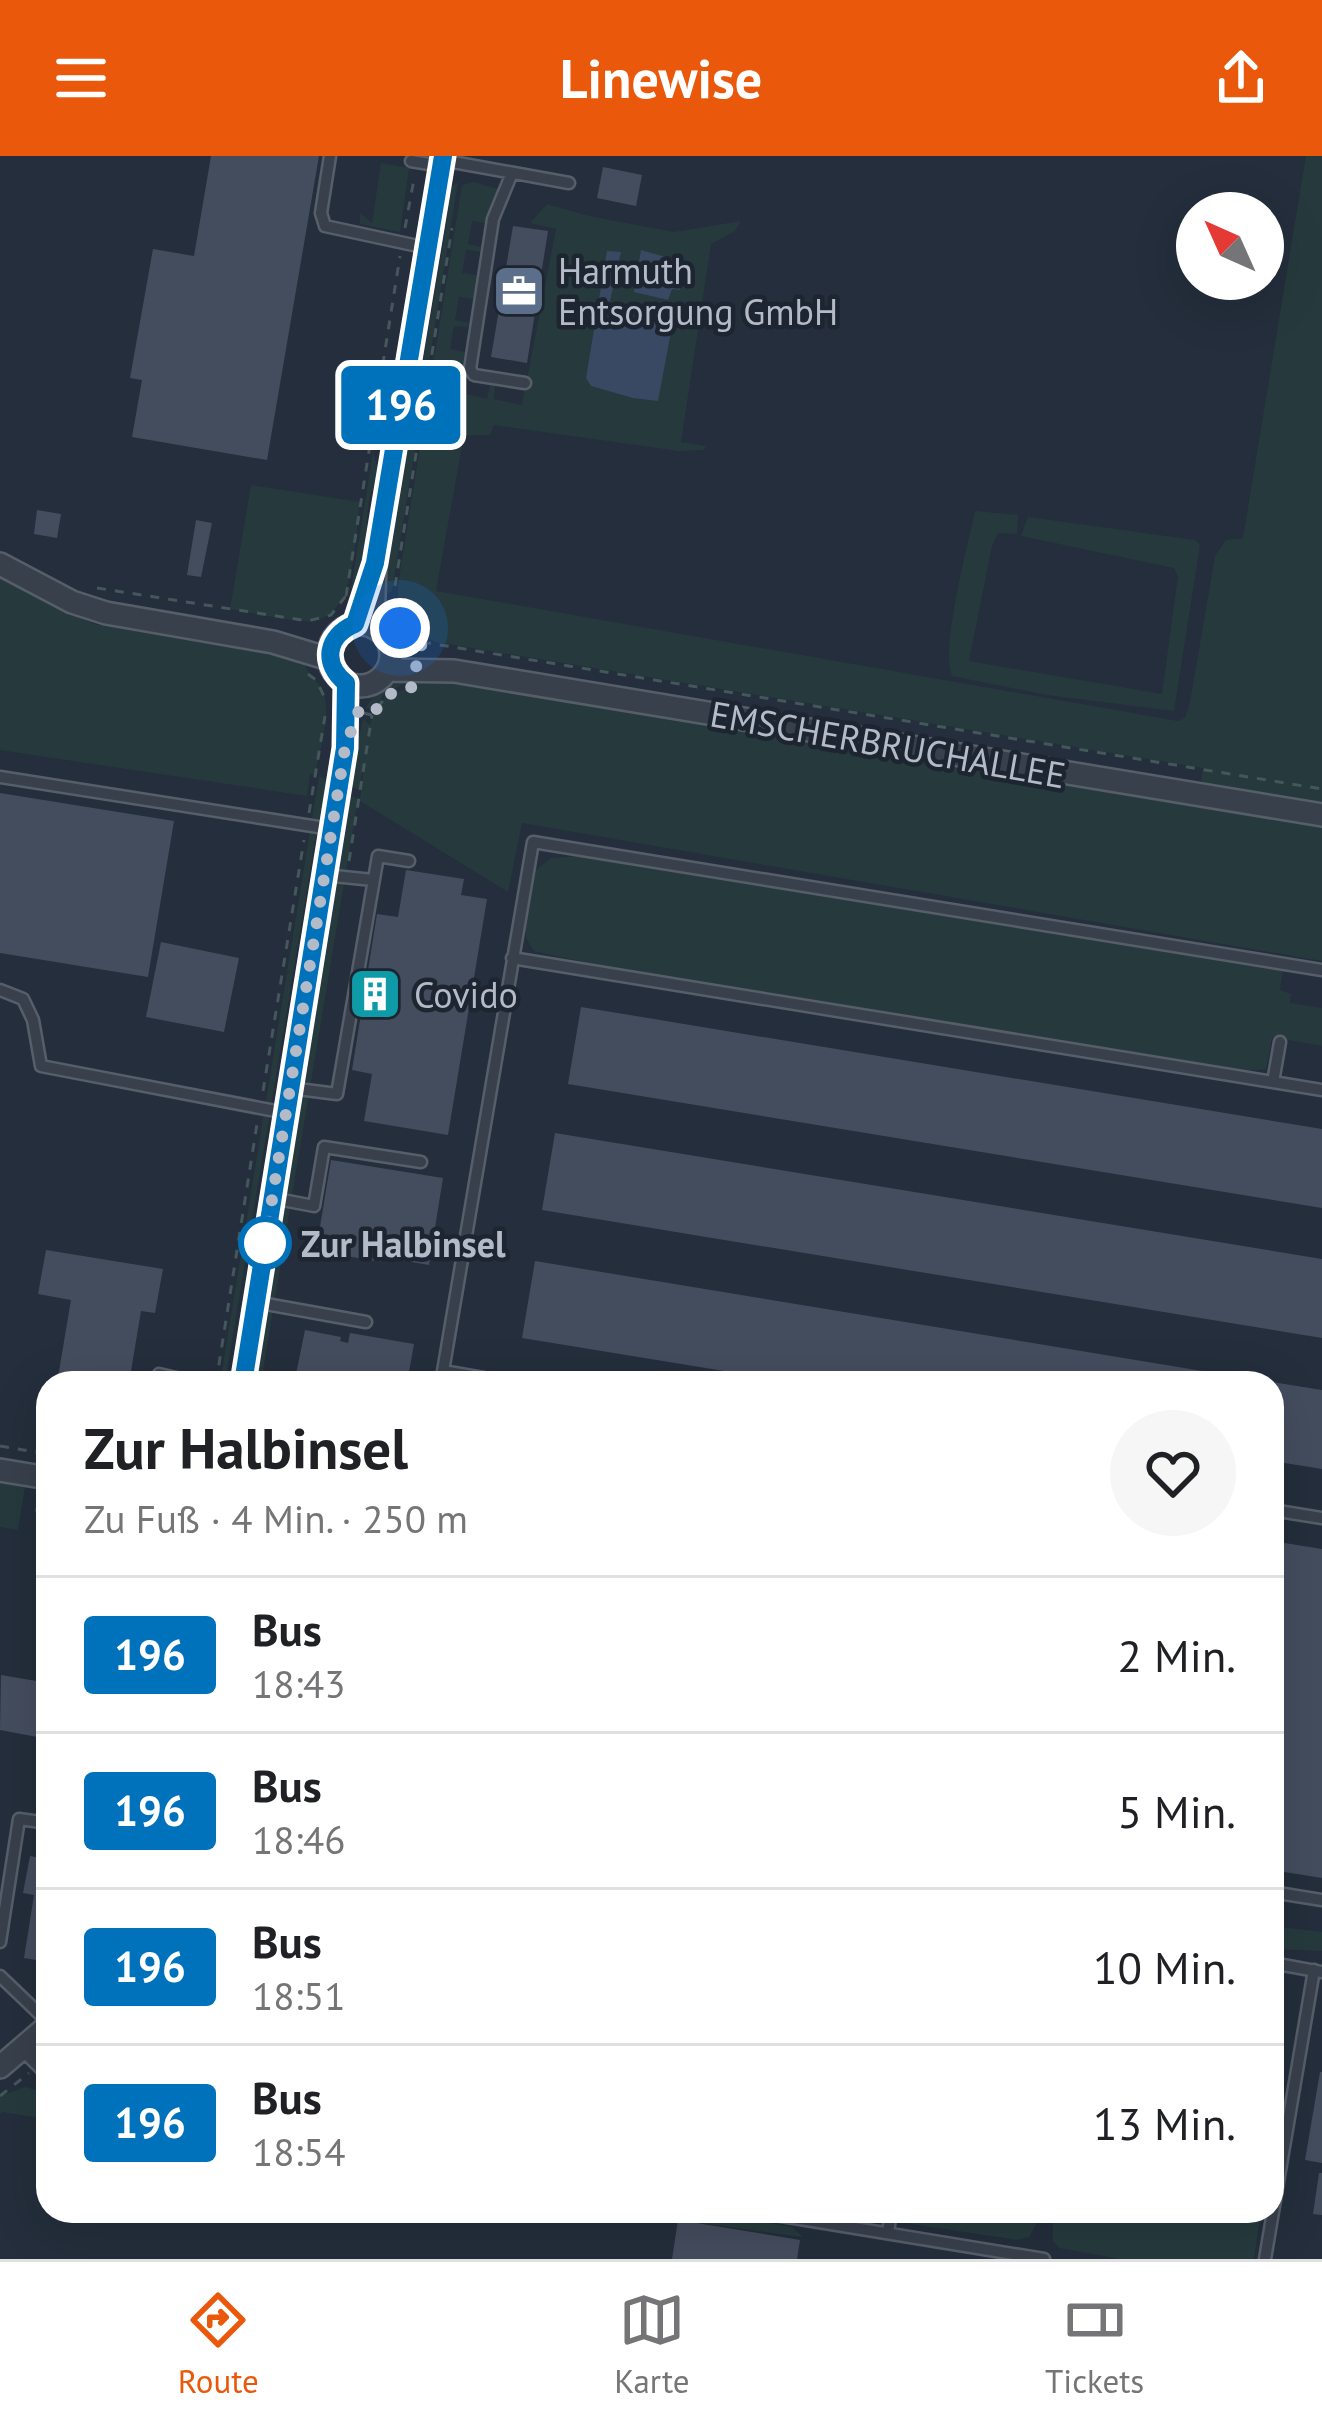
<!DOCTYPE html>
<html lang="de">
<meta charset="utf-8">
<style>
:root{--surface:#fff;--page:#f6f6f6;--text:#202124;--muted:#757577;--line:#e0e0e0;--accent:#ea580c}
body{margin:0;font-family:"PT Sans",sans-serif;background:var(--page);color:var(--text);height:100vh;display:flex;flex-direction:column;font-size:45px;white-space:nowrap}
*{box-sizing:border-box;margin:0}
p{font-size:39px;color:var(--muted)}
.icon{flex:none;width:66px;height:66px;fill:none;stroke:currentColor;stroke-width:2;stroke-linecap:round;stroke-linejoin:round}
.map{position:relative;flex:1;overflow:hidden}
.sheet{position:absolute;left:36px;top:1215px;width:1248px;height:852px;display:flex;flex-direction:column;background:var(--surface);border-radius:36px;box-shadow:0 12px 48px #0002}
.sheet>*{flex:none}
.badge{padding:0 24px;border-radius:9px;font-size:42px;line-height:78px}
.needle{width:78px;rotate:315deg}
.fabs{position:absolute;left:1176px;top:36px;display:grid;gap:24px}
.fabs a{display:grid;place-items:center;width:108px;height:108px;border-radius:50%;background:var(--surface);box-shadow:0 12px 48px #0002;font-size:60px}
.you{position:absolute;width:60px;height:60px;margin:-30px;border:9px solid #fff;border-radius:50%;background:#1a73e8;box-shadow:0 0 0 18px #1a73e833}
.map>.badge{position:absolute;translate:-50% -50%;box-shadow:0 0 0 6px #fff}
.round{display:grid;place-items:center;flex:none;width:126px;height:126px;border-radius:63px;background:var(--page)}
.headline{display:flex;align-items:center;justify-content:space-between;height:204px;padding:0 48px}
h1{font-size:57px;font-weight:700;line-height:90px}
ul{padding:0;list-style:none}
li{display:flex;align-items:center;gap:36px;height:156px;padding:0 48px;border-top:3px solid var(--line)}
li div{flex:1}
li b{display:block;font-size:45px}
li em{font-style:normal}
li .badge{min-width:132px;font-weight:700;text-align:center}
header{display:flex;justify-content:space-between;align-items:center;height:156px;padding:0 48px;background:var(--accent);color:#fff;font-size:54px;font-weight:700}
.menu{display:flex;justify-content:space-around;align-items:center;height:168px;border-top:3px solid var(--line);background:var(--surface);font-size:33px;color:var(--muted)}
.menu a{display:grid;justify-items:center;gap:6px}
.menu .current{color:var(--accent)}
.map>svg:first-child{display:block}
.green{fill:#263a3d;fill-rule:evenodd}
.water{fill:#394863}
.building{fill:#444d5e}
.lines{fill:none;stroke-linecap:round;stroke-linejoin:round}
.service-casing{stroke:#565e6a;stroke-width:15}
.minor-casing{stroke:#565e6a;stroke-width:26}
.path{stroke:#44575a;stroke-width:3;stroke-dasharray:9 9;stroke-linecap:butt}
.service{stroke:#38404c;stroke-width:10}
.minor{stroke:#38404c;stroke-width:21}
.line-casing{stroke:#fff;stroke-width:27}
.line{stroke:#0072bc;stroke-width:18}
.walk{stroke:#b4bbc8;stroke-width:12;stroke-dasharray:0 21.6}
.stop-dot{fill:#fff;stroke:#0072bc;stroke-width:6}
.labels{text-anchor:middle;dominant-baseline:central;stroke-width:9;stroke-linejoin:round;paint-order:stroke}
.poi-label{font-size:36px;fill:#b4bbc8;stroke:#1d2531;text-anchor:start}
.street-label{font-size:36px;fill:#b4bbc8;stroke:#1d2531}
.stop-label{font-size:36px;font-weight:bold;fill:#b4bbc8;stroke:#1d2531;text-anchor:start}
</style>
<header><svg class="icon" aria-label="menu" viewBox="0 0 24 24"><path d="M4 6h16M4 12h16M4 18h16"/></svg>Linewise<svg class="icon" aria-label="share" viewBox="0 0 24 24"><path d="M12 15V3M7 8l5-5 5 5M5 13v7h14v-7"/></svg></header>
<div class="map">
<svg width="1322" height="2103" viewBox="0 0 1322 2103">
<rect width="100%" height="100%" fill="#242e3c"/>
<path class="green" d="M1306,0H1322V805L522,667L508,736L360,645L365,600L359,634L349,628L363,563L370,569L376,552H366C374,535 391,526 409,525L383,539L377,551L387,539L411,532L415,521L1199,641L1203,612L436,486L407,475L398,457V429L462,29L474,26L498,33L486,67L472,65L468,88L482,91L481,96L466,94L462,117L477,119L474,143L459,141L455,164L469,167L468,171L454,170L450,193L465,196L458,236L487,243L490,228L495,229L494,243L522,249L556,73L530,67L547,48L589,60L674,76L741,65L735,75L711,88L681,286L706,290L704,294L679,295L494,269L490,279H464L436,435L1178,565L1185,562L1190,546L1215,400L1226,384L1243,382ZM621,97L610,145L619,155L662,165L586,222Z
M381,7L409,12L400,76L360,68V57L372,67Z
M458,26L392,435L383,440L449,53L444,51L450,32Z
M373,296L380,320C364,340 367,374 366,398C366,411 360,426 357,438L351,433Z
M251,329L360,346C354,383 357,468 306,465C281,464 255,457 230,453Z
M975,355L1018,359L1017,378L998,377L992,390L969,505L1162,538L1178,420L1174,412L1021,380L1028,361L1195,384L1200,389L1174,555L1047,539L952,520C940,492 968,389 975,355Z
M0,421L93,468L304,504C306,519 318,523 324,538C331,560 319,596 315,619L310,618L307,640L0,594Z
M319,620L329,626L316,679L225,1227H220Z
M347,637L358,643L261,1227H256L349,653Z
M595,699L1280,812L1283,814L1280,834L1291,838L1290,847L1322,852V890L1272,881L1266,913L1243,915L601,810L534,795C516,774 528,738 536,714L551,702Z
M0,1327L25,1331L18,1374L0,1371Z
M1272,1770L1322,1776V1795L1272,1793Z
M25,1931L48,1937V1963L2,1956L0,1959V1940Z
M676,2055H699L792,2071L803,2081L678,2064Z
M902,2055H1043L1029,2081L1018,2084L911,2068Z
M1053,2055H1261L1254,2103H1121L1059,2092L1053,2085Z"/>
<path class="water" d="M641,94L683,106L680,134L672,133L668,144L634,136Z
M607,95L621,96L610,145L619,155L672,170L658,245L633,242L591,230L586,222Z"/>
<path class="building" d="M211,0H319L267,304L132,281L142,224L130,222L153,93L194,100Z
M603,11L642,19L636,50L597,42Z
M513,70L548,75L527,207L491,201Z
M37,354L61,358L57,382L34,378Z
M196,364L212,367L201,421L187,419Z
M0,637L174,665L148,821L0,797Z
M406,714L464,723L461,739L487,743L448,979L364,965L372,918L352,914L377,758L398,761Z
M161,786L239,802L224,876L146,861Z
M581,851L1322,973V1052L568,928Z
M555,977L1322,1103V1182L542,1054Z
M331,1004L443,1022L429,1109L382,1101V1106L316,1095Z
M46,1094L163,1113L155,1157L141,1155L129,1227H57L71,1144L38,1138Z
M535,1105L1263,1225V1227H797L522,1182Z
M305,1174L341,1181L340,1185L348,1187L350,1177L414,1188L407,1227H340L341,1222L333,1220L332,1225L296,1218Z
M1272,1226L1322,1234V1313L1272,1305Z
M1272,1385L1322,1393V1722L1272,1714Z
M1,1519L48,1527V1583L0,1574Z
M30,1700L48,1703V1806L24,1802L34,1739L23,1737Z
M1320,1916H1322V2007L1305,2004Z
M1319,2017H1322V2059L1313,2058Z
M678,2064L800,2084L797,2103H672Z"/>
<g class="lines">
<g class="service-casing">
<path id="service" d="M330,0L321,57L325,70L427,92
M442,4L569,27
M411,5L441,10
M512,17L493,63L470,213L474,219L525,227
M0,621L331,673
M324,719L373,724
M512,802L1273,926L1280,886
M0,834L23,843L33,864L41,910L286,957
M1273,926L1322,934
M290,932L337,938L378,700L409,705
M272,1042L314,1050L324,991L421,1006
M255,1146L366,1166
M443,1215L512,1227
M159,1218L198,1227
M441,1227L533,686L1322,814
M43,1354L48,1326
M1272,1354L1322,1362
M1272,1736L1322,1744
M0,1786L19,1663L48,1667
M1272,1807L1322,1816
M0,1820L48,1866
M751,2055L1044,2103
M888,2077L891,2055
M1265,2103L1314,1814"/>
</g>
<g class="minor-casing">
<path id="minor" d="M0,408L72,446L106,457L273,486L329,503
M329 499a31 31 0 1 1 62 0a31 31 0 1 1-62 0Z
M373,471L375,407L443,0
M388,514L454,515L1322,659
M243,1227L345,592L347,527
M0,1314L48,1322
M26,1890L48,1912
M0,1911L48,1870"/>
</g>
<path class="path" d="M405,72L414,23
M395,430L452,72
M97,432L308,465L331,459L345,441L356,443
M346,440L400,100
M394,458L400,471L422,486L420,496
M422,486L1322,633
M308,518L316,524L326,544
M363,557L372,559L387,539L397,535
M309,657L325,560
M349,705L372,559
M263,935L304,684
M216,1227L257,968
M0,1290L48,1298
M0,1940L29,1917"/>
<use href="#service" class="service"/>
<use href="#minor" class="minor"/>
</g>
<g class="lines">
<g class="line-casing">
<path id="line" d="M243,1227L345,592L346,527C322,508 326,480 355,468L375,407L443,0"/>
</g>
<use href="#line" class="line"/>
<path class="walk" d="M265,1087L345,592L358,556L372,559L387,539L411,532L422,486L400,472"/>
</g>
<defs>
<g id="office-square" transform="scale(2.7)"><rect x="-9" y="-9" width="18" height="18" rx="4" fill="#5c6f8a" stroke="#1d2531"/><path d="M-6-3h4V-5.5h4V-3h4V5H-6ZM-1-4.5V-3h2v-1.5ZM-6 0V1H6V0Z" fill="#fff"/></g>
<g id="building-square" transform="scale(2.7)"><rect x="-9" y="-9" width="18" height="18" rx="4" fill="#0f9aa8" stroke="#1d2531"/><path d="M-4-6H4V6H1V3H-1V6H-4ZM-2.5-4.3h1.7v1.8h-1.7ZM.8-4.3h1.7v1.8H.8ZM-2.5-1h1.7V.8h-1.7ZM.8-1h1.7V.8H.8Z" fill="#fff"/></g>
</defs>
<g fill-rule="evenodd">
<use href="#office-square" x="519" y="135"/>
<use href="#building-square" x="375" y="838"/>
</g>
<circle class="stop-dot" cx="265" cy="1087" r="24"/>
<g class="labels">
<g class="poi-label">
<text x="558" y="114">Harmuth<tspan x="558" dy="41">Entsorgung GmbH</tspan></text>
<text x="414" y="838">Covido</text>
</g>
<g class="street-label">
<text transform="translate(888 588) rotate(10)">EMSCHERBRUCHALLEE</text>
</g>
<g class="stop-label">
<text x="301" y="1087">Zur Halbinsel</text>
</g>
</g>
</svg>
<div class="fabs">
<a><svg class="needle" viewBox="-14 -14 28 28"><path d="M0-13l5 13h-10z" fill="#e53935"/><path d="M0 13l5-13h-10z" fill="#757577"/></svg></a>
</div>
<div class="you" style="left:400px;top:472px"></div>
<b class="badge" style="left:401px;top:249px;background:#0072bc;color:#fff">196</b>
<section class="sheet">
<div class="headline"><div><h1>Zur Halbinsel</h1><p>Zu Fuß · 4 Min. · 250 m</p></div><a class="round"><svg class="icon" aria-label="heart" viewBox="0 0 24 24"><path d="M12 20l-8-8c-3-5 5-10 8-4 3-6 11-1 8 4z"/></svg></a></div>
<ul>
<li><span class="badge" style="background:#0072bc;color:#fff">196</span><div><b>Bus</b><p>18:43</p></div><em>2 Min.</em></li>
<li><span class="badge" style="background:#0072bc;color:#fff">196</span><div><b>Bus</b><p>18:46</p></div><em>5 Min.</em></li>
<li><span class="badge" style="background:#0072bc;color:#fff">196</span><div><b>Bus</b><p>18:51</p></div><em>10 Min.</em></li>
<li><span class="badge" style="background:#0072bc;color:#fff">196</span><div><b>Bus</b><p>18:54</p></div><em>13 Min.</em></li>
</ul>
</section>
</div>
<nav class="menu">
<a class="current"><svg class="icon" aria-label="directions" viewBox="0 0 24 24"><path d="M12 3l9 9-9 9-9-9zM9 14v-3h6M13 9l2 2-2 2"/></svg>Route</a>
<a><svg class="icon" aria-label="map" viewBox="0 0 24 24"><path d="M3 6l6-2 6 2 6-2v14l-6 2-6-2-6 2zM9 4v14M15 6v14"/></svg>Karte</a>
<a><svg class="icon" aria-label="tickets" viewBox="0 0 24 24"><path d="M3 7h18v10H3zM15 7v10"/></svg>Tickets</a>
</nav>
